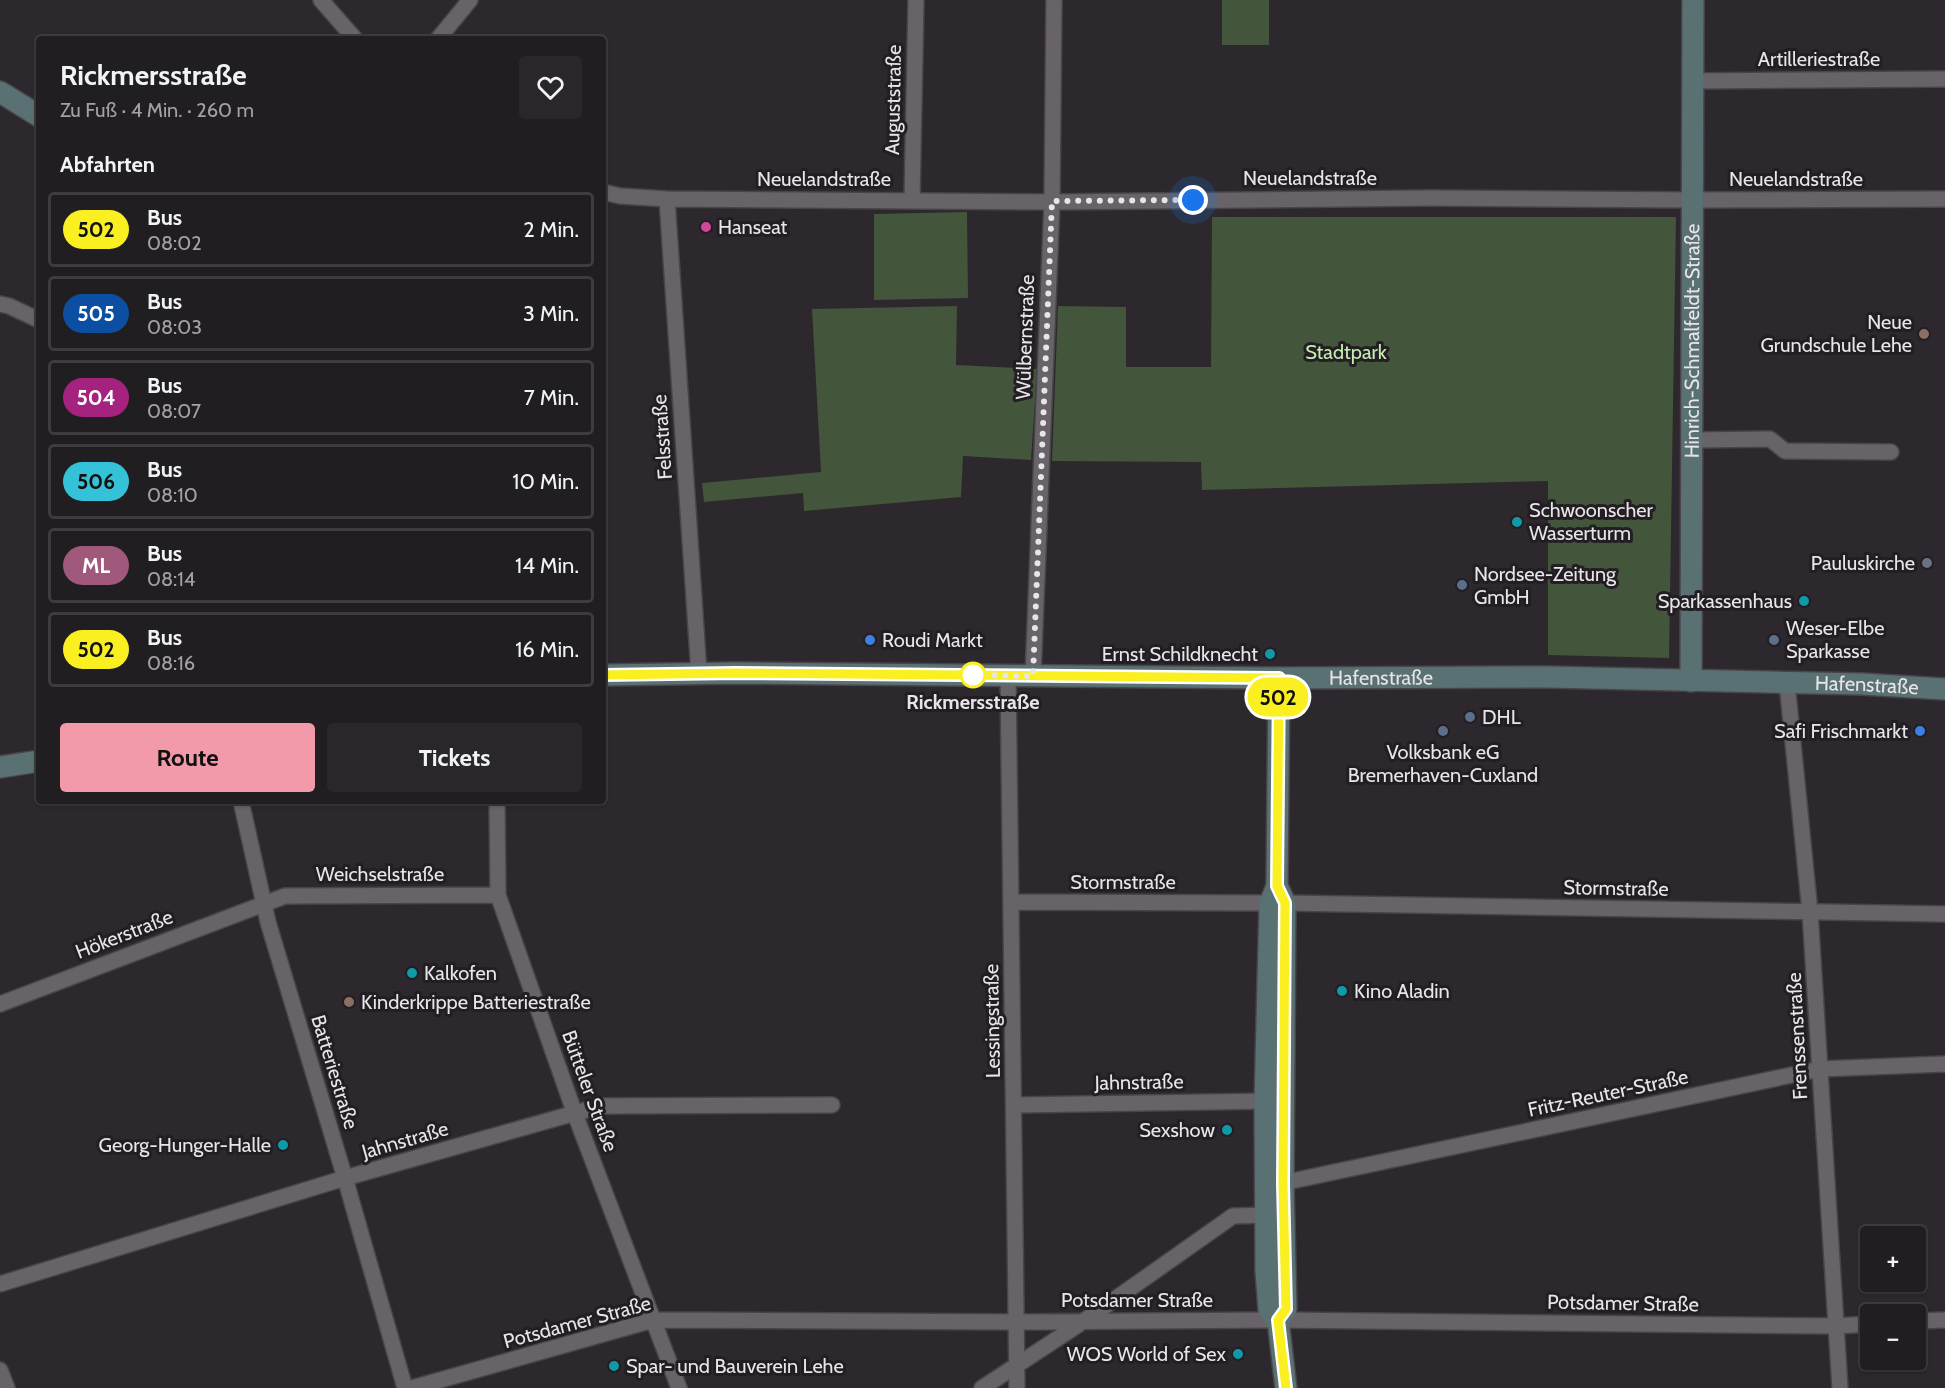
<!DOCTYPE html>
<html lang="de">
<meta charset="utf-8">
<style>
:root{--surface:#211e22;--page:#29272a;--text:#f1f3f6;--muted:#a2a2a5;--line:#3e3c40;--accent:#f39aaa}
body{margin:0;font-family:Cabin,sans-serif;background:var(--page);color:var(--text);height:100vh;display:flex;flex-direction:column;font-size:22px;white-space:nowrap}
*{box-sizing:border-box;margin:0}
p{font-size:20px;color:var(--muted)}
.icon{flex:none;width:33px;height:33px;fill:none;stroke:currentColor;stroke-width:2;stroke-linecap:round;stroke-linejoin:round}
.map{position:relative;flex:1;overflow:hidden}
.side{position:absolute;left:36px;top:36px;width:570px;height:768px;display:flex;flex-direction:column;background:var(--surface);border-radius:6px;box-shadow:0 2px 4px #0004,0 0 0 2px var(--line)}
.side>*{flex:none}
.badge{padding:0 12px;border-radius:20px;font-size:21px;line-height:39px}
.tools{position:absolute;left:1860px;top:1226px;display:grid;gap:12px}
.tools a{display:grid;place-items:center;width:66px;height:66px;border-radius:6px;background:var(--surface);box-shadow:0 2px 4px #0004,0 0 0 2px var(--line);font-size:30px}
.you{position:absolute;width:30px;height:30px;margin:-15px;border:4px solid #fff;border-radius:50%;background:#1a73e8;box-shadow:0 0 0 9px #1a73e833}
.map>.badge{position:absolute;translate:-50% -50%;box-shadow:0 0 0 3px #fff}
h2{padding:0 24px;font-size:22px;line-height:54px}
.round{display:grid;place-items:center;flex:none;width:63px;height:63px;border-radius:6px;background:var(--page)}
.headline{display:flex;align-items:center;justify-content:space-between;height:102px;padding:0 24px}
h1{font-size:28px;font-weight:700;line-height:45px}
.cta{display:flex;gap:12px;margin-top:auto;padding:12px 24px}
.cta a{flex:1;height:69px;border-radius:6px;background:var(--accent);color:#111;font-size:24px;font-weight:700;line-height:69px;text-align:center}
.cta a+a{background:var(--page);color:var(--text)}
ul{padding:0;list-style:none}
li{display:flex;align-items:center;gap:18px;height:75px;margin:0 12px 9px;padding:0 12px;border:3px solid var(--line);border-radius:6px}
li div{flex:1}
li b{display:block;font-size:22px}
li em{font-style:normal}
li .badge{min-width:66px;font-weight:700;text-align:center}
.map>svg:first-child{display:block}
.green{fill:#43553a}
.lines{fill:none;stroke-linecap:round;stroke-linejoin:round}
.street-casing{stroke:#484448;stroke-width:18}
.secondary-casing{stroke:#484448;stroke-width:24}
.street{stroke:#686368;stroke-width:15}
.secondary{stroke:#597173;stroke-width:21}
.line-casing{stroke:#fff;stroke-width:14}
.line{stroke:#faef20;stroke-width:9}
.walk{stroke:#e8e5e8;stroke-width:6;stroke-dasharray:0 10.8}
.hotel-dot{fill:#d1479c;stroke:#221e23;stroke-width:2}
.education-dot{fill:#8d6e63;stroke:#221e23;stroke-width:2}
.culture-dot{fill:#0f9aa8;stroke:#221e23;stroke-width:2}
.worship-dot{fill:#6b7280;stroke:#221e23;stroke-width:2}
.service-dot{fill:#5c6f8a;stroke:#221e23;stroke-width:2}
.shop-dot{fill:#3f7fe0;stroke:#221e23;stroke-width:2}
.stop-dot{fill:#fff;stroke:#faef20;stroke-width:3}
.labels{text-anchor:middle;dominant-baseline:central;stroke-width:6;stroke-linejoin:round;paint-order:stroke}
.street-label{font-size:20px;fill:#e8e5e8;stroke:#221e23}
.poi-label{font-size:20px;fill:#e8e5e8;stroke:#221e23;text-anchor:start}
.park-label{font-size:20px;fill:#c5edb0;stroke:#221e23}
.stop-label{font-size:20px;font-weight:bold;fill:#e8e5e8;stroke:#221e23}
</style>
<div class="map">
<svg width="1945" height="1388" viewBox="0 0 1945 1388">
<rect width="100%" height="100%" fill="#2c282d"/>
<path class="green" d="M1222,0H1269V45H1222Z
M967,212L968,298L874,300V214Z
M1212,217H1676L1669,658L1548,655V481L1202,490L1201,462L1052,461L1058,306L1126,307V367H1211Z
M957,306L956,365L1037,369L1031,460L963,456L961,497L804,511L803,493L704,502L702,483L821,472L812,309Z"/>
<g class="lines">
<g class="street-casing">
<path id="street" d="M321,0L355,39
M438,39L470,0
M1693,81L1945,79
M603,192L620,196L667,199L1052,202L1429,198L1693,200L1945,199
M667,199L699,673
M912,200L916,0
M0,304L9,306L39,320
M1692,440L1770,439L1785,451L1891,452
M1008,676L1017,1388
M1033,676L1052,202L1054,0
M1787,683L1810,912L1840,1388
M241,801L268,922L345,1178L405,1388
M497,801L498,895L575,1114L679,1388
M1011,902L1270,903
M1285,903L1945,914
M0,1004L285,896L498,895
M1014,1105L1275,1101
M1273,1185L1820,1069L1945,1064
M0,1284L345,1178L600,1106L832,1105
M1916,1321L1945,1320
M0,1370L7,1388
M412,1388L653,1320L1017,1322L1278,1320L1836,1326L1870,1324
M982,1388L1084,1321L1233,1216L1266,1215"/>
</g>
<g class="secondary-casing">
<g id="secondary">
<path d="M0,92L39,116"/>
<path id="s1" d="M603,675L735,673L1279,678L1547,677L1862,684L1945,689"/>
<path d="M1279,678L1277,886L1270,903L1265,1101L1266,1271L1269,1310L1278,1320L1286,1388"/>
<path id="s2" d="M1691,681L1693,0"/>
<path d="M0,767L39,761"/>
<path d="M1277,886L1285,903L1283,1184L1286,1309L1278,1320"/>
</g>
</g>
<use href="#street" class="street"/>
<use href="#secondary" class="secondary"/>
</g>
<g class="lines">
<g class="line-casing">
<path id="line" d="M603,675L735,673L1279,678L1277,886L1285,903L1283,1184L1286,1309L1278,1320L1286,1388"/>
</g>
<use href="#line" class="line"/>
<path class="walk" d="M973,675L1033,676L1052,201L1193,200"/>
</g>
<circle class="hotel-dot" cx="706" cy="227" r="6"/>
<g class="education-dot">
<circle cx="1924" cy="334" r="6"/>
<circle cx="349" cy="1002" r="6"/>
</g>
<g class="culture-dot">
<circle cx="1517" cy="522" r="6"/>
<circle cx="1804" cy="601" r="6"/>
<circle cx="1270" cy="654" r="6"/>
<circle cx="412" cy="973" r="6"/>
<circle cx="1342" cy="991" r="6"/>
<circle cx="1227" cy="1130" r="6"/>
<circle cx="283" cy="1145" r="6"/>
<circle cx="1238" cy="1354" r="6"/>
<circle cx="614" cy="1366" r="6"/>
</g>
<circle class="worship-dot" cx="1927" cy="563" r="6"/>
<g class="service-dot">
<circle cx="1462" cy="585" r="6"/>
<circle cx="1774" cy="640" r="6"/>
<circle cx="1470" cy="717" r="6"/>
<circle cx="1443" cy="731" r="6"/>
</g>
<g class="shop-dot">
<circle cx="870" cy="640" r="6"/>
<circle cx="1920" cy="731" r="6"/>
</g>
<circle class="stop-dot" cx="973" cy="675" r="12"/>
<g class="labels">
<g class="street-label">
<text x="1819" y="59">Artilleriestraße</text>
<text transform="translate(893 100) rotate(-89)">Auguststraße</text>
<text x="1310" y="178">Neuelandstraße</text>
<text x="824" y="179">Neuelandstraße</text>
<text x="1796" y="179">Neuelandstraße</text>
<text transform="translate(1025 337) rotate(-88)">Wülbernstraße</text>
<text stroke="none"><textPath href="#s2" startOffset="340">Hinrich-Schmalfeldt-Straße</textPath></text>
<text transform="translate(662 437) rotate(-94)">Felsstraße</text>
<text stroke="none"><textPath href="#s1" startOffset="778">Hafenstraße</textPath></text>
<text stroke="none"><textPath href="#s1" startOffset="1264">Hafenstraße</textPath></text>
<text x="380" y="874">Weichselstraße</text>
<text x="1123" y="882">Stormstraße</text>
<text transform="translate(1616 888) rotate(1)">Stormstraße</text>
<text transform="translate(124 934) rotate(-21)">Hökerstraße</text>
<text transform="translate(992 1021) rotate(-91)">Lessingstraße</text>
<text transform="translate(1797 1036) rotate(-93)">Frenssenstraße</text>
<text transform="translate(335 1072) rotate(73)">Batteriestraße</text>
<text transform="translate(1139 1082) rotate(-1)">Jahnstraße</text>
<text transform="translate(590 1091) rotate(70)">Bütteler Straße</text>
<text transform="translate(1608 1093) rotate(-12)">Fritz-Reuter-Straße</text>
<text transform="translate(405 1140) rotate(-16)">Jahnstraße</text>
<text x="1137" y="1300">Potsdamer Straße</text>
<text transform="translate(1623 1303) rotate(1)">Potsdamer Straße</text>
<text transform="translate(577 1322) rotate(-15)">Potsdamer Straße</text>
</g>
<g class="poi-label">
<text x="718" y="227">Hanseat</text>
<text x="1912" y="322" text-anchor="end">Neue<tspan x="1912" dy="23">Grundschule Lehe</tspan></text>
<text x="1529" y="510">Schwoonscher<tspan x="1529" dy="23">Wasserturm</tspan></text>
<text x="1915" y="563" text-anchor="end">Pauluskirche</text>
<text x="1474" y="574">Nordsee-Zeitung<tspan x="1474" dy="23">GmbH</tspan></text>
<text x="1792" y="601" text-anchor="end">Sparkassenhaus</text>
<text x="1786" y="628">Weser-Elbe<tspan x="1786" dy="23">Sparkasse</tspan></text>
<text x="882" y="640">Roudi Markt</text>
<text x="1258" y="654" text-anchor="end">Ernst Schildknecht</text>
<text x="1482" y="717">DHL</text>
<text x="1908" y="731" text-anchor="end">Safi Frischmarkt</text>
<text x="1443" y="752" text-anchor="middle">Volksbank eG<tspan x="1443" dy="23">Bremerhaven-Cuxland</tspan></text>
<text x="424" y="973">Kalkofen</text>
<text x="1354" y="991">Kino Aladin</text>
<text x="361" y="1002">Kinderkrippe Batteriestraße</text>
<text x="1215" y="1130" text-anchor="end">Sexshow</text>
<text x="271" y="1145" text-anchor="end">Georg-Hunger-Halle</text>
<text x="1226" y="1354" text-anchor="end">WOS World of Sex</text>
<text x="626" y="1366">Spar- und Bauverein Lehe</text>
</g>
<g class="park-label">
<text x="1346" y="352">Stadtpark</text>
</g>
<g class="stop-label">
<text x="973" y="702">Rickmersstraße</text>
</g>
</g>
</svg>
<div class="tools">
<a>+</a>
<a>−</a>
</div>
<div class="you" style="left:1193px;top:200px"></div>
<b class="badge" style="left:1278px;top:697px;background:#faef20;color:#111">502</b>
<section class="side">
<div class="headline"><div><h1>Rickmersstraße</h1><p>Zu Fuß · 4 Min. · 260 m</p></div><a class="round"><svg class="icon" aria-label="heart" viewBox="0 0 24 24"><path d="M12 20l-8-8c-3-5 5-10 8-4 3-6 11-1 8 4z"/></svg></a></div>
<h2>Abfahrten</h2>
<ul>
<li><span class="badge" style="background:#faef20;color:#111">502</span><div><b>Bus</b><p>08:02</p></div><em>2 Min.</em></li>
<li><span class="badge" style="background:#0b4ea2;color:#fff">505</span><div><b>Bus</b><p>08:03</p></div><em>3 Min.</em></li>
<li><span class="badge" style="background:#a5237f;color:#fff">504</span><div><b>Bus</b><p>08:07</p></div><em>7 Min.</em></li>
<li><span class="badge" style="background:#34c2d8;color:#111">506</span><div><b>Bus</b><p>08:10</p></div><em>10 Min.</em></li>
<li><span class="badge" style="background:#a0587b;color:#fff">ML</span><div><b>Bus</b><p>08:14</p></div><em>14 Min.</em></li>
<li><span class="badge" style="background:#faef20;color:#111">502</span><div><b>Bus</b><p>08:16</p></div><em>16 Min.</em></li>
</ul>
<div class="cta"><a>Route</a><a>Tickets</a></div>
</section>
</div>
